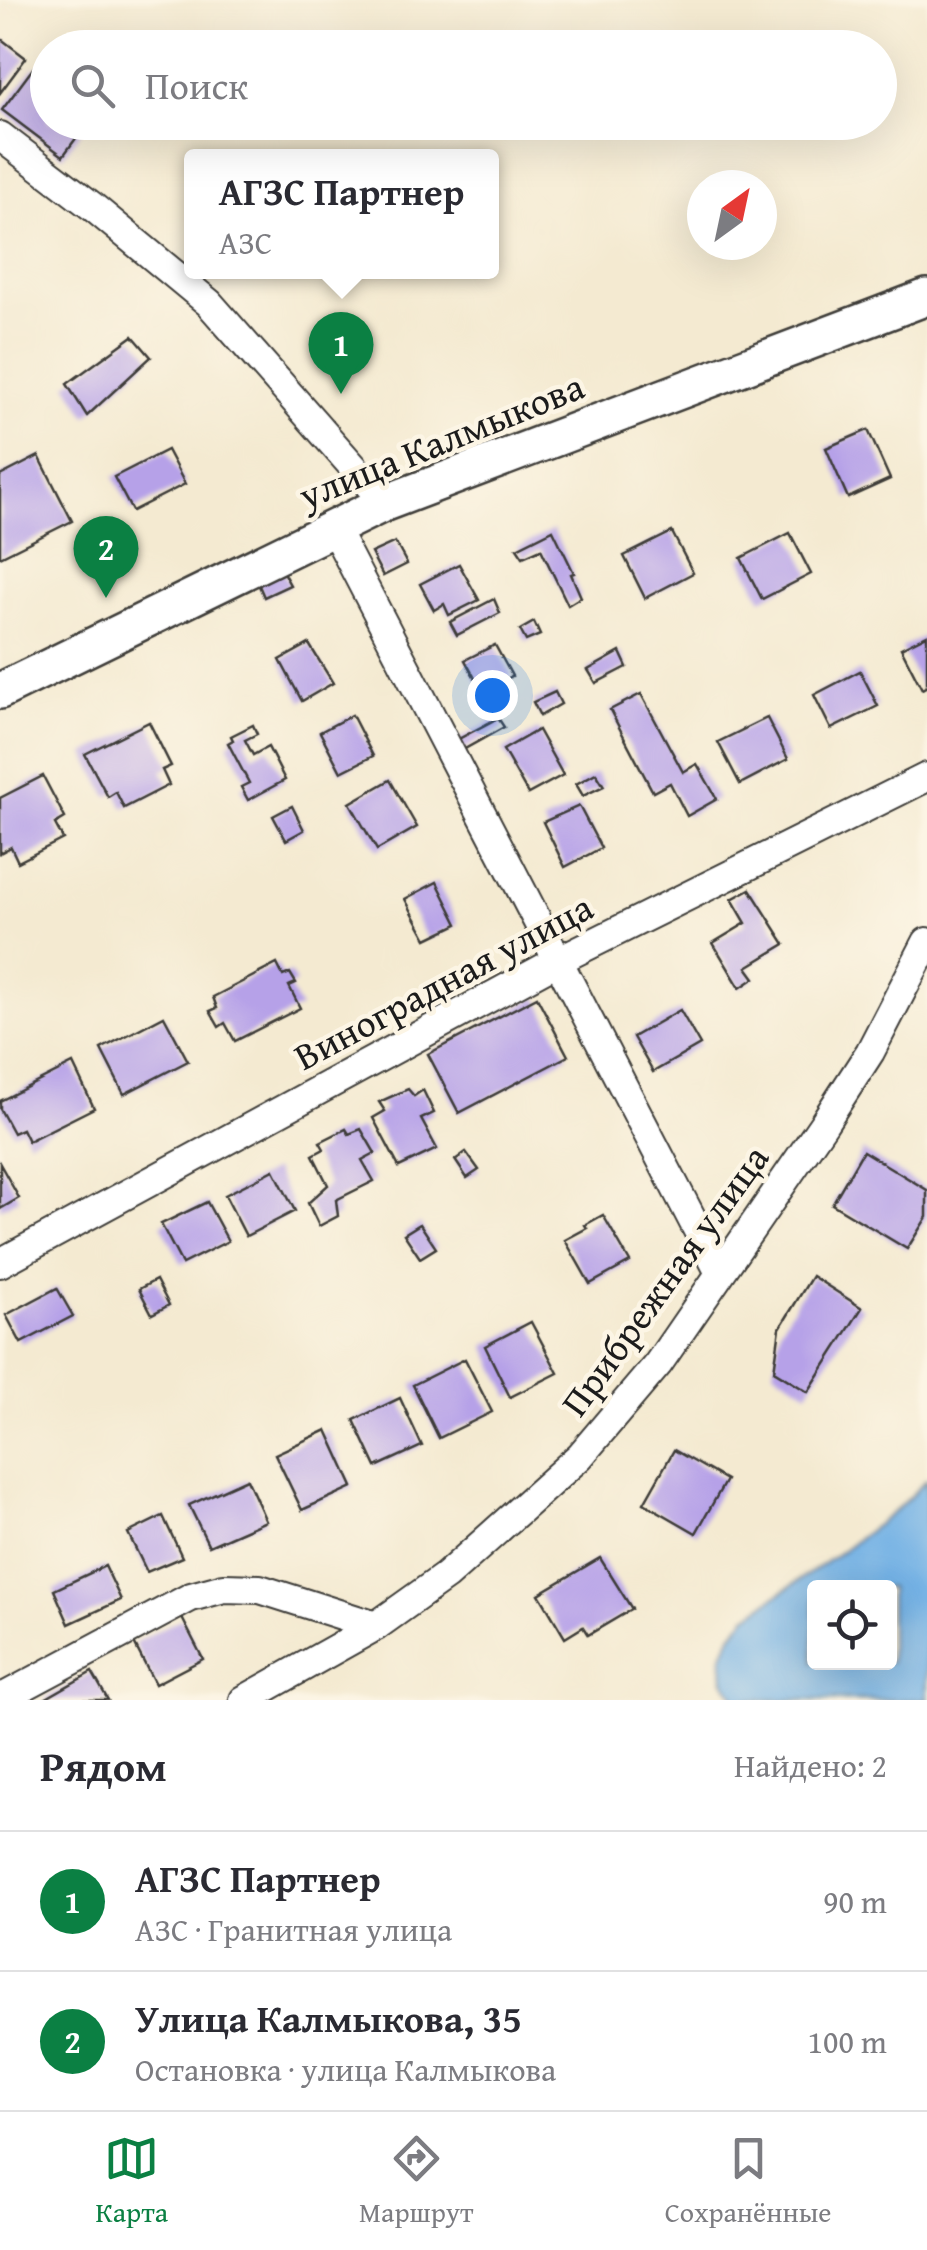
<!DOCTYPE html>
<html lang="ru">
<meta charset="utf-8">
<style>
:root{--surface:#fff;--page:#f7f7f7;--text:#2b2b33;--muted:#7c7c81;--line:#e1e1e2;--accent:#0b8043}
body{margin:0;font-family:"Gentium Book Plus",serif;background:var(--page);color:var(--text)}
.controls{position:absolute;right:30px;bottom:30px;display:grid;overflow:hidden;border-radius:10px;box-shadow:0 10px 40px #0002}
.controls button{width:90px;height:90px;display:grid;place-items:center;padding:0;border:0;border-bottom:2px solid var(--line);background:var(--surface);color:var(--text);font:50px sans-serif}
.compass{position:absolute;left:687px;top:170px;width:90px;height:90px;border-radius:50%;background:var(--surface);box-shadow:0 10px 40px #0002;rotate:33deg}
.you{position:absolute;left:492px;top:695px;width:35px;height:35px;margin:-25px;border:8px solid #fff;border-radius:50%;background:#1a73e8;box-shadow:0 0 0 15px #1a73e833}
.badge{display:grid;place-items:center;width:65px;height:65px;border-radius:50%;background:var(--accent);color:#fff;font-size:32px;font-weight:700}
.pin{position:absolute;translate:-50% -82px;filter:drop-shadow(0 2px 5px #0008)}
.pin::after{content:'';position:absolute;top:52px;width:35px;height:30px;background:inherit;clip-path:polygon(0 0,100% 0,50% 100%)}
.popup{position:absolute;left:184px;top:149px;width:315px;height:130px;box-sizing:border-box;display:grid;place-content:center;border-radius:10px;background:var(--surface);filter:drop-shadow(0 2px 8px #0005);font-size:32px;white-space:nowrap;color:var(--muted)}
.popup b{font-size:38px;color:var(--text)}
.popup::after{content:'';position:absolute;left:50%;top:100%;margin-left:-20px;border:20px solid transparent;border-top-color:var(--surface)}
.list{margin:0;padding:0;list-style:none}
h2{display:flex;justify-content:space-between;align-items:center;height:130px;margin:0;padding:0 40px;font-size:42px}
h2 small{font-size:32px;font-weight:400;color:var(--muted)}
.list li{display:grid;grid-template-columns:65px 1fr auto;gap:30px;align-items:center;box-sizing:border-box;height:140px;padding:0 40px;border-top:2px solid var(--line)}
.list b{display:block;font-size:38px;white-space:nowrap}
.list p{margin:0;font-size:32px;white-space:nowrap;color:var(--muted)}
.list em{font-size:32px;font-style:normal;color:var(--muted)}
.icon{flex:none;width:55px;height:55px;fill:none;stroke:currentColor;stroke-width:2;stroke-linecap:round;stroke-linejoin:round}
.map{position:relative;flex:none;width:927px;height:1700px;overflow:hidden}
.search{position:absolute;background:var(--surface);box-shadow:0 10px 40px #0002;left:30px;right:30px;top:30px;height:110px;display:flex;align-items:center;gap:25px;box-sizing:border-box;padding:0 35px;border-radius:55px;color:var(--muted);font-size:38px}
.sheet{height:410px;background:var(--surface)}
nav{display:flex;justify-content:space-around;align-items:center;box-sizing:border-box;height:140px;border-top:2px solid var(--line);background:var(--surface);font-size:28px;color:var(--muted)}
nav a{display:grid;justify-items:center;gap:5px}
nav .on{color:var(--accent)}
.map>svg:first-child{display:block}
.water{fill:#72b1e5;stroke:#476680;stroke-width:2.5;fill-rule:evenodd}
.building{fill:#b6a1e8}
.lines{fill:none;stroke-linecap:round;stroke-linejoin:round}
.minor-casing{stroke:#3c3b37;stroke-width:32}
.major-casing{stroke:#3c3b37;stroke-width:40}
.minor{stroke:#fff;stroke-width:28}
.major{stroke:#fff;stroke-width:35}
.labels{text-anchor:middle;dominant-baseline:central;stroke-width:9;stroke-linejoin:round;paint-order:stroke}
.street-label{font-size:38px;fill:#1c1c1c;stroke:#fcf5e5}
</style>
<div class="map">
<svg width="927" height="1700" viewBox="0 0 927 1700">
<rect width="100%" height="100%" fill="#fcf5e5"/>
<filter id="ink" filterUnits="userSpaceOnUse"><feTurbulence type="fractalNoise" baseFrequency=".01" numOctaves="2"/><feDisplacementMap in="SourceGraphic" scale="20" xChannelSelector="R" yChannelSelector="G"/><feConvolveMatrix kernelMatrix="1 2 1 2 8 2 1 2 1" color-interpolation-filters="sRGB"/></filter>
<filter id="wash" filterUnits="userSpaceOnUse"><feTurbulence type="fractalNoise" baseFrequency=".0048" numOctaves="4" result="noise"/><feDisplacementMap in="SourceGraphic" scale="40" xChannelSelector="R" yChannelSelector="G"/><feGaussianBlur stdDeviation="2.25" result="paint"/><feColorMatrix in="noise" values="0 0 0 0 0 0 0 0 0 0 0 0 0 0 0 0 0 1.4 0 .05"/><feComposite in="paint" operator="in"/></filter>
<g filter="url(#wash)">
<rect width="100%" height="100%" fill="#f4ead1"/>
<!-- water -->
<path class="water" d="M927 1480V1700H737L724 1680 722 1656 731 1636 747 1616 835 1556 895 1511ZM814 1588H890V1662H814Z"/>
<g id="blocks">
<!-- building -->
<g class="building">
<path d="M0 38 26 58 0 93Z"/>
<path d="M34 67 48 77V122H88L63 156 2 110Z"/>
<path d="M133 336 151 357 87 416 67 384Z"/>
<path d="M868 430 890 479 848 498 826 448Z"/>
<path d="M167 450 185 484 132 511 114 477Z"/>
<path d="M39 456 72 521 0 557V476Z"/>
<path d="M553 530 574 573 571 574 581 597 568 605 541 549 523 557 517 548Z"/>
<path d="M672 532 693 573 645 598 624 556Z"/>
<path d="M790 533 811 574 762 599 741 558Z"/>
<path d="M395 542 407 564 383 576 371 553Z"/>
<path d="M278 563 290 585 264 597 254 574Z"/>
<path d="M459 564 479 600 449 615 444 604 434 610 420 584Z"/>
<path d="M494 599 500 613 457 635 450 622Z"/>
<path d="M534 622 540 635 526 641 520 630Z"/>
<path d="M927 635V686L922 689 901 648Z"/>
<path d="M309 644 333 683 302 701 280 660Z"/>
<path d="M495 645 512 676 492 687 497 697 488 702 465 660Z"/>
<path d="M620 652 627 667 596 683 588 670Z"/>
<path d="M860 671 878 706 831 729 814 695Z"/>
<path d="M555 692 561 704 540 716 533 702Z"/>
<path d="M641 694 683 772 697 764 717 799 687 816 670 783 653 792 610 710Z"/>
<path d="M352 715 373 756 341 772 320 732Z"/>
<path d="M498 718 504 727 461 751 455 741Z"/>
<path d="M767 718 788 759 740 784 718 742Z"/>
<path d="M149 722 171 766 162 770 169 785 124 808 116 792 108 797 85 754Z"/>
<path d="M253 725 257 734 245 740 253 755 268 747 285 780 248 800 241 787 249 783 228 743 233 740 231 736Z"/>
<path d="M538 730 563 775 528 794 503 750Z"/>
<path d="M596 773 604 786 583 796 576 784Z"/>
<path d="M43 776 65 818 55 824 63 839 18 862 11 847 0 853V798Z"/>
<path d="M390 780 417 827 377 850 350 803Z"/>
<path d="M292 806 304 830 286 840 273 816Z"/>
<path d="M579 806 601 848 565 867 543 822Z"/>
<path d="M437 882 458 924 427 939 405 899Z"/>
<path d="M750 889 785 944 747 967 755 978 740 988 713 943 746 923 732 899Z"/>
<path d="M277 964 283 976 290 973 296 983 289 986 300 1008 235 1041 225 1023 219 1027 210 1011 217 1008 213 997Z"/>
<path d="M537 997 568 1056 459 1113 428 1054Z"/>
<path d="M680 1010 700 1045 653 1072 633 1037Z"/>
<path d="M164 1016 188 1061 124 1094 101 1049Z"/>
<path d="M73 1064 94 1108 28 1141 22 1129 13 1133 0 1109V1101Z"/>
<path d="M408 1089 414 1096 423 1090 434 1113 421 1119 437 1149 399 1167 373 1118 385 1111 379 1102Z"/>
<path d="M346 1129 349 1134 361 1129 375 1153 362 1160 374 1181 336 1200 338 1216 319 1226 308 1203 328 1185 313 1155 324 1149 320 1142Z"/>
<path d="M863 1151 927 1190V1217L907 1249 832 1204Z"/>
<path d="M466 1152 479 1170 467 1178 455 1160Z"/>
<path d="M0 1164 19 1198 0 1209Z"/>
<path d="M274 1170 295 1211 246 1236 225 1195Z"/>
<path d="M207 1202 228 1241 182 1264 161 1224Z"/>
<path d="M603 1215 630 1262 590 1284 565 1240 587 1228 585 1225Z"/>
<path d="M420 1224 436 1248 420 1258 404 1234Z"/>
<path d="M812 1276 862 1308 808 1392 774 1371 780 1328Z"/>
<path d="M156 1280 169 1305 152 1314 139 1289Z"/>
<path d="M57 1288 73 1316 21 1343 6 1315Z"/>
<path d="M531 1322 558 1373 510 1397 485 1346Z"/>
<path d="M465 1359 492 1412 439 1438 413 1385Z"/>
<path d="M400 1398 422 1446 376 1467 354 1420Z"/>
<path d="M327 1430 353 1487 302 1510 275 1454Z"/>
<path d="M674 1450 726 1480 696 1533 644 1503Z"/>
<path d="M247 1479 266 1521 209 1546 189 1505Z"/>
<path d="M163 1516 182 1557 147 1572 128 1533Z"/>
<path d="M600 1558 632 1609 588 1635 583 1627 565 1638 539 1594Z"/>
<path d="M105 1566 121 1600 69 1624 54 1590Z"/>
<path d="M182 1618 203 1659 155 1684 134 1643Z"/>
<path d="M92 1672 108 1700H43Z"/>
</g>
</g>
</g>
<g filter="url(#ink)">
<use href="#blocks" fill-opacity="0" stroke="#3c3b37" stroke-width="2.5"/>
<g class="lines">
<!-- minor casing -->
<g class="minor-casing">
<g id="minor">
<path d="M0 136 93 207 209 303 385 503"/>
<path d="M333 527 720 1273"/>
<path d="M0 1263 557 961 927 777"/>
<path d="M0 1699 191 1597 224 1588 260 1589 376 1626"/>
<path d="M244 1700 376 1626 446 1576 580 1456 658 1364 824 1123 870 1052 927 942"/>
</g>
</g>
<!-- major casing -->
<g class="major-casing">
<path id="major" d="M0 691 385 503 927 297"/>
</g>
<!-- minor -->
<use href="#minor" class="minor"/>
<!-- major -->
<use href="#major" class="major"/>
</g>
</g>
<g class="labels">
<!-- street labels -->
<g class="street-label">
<text transform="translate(441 440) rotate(-22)">улица Калмыкова</text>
<text transform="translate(443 981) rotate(-28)">Виноградная улица</text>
<text transform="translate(664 1280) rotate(-54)">Прибрежная улица</text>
</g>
</g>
</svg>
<div class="controls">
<button><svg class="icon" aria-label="locate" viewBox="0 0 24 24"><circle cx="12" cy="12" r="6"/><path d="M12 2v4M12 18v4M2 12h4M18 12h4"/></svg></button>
</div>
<svg class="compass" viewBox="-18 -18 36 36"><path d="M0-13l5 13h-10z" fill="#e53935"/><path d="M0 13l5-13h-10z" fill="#7c7c81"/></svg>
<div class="you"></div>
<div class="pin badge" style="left:341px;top:394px">1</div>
<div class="popup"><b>АГЗС Партнер</b>АЗС</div>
<div class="pin badge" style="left:106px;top:598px">2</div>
<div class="search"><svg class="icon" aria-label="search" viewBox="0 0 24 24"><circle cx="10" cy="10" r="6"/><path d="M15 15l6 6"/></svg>Поиск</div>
</div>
<section class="sheet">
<h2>Рядом<small>Найдено: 2</small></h2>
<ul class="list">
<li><span class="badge">1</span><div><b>АГЗС Партнер</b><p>АЗС · Гранитная улица</p></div><em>90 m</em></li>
<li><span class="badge">2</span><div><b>Улица Калмыкова, 35</b><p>Остановка · улица Калмыкова</p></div><em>100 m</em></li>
</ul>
</section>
<nav>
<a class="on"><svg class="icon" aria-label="map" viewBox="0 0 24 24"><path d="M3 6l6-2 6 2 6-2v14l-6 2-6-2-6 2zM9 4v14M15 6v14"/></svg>Карта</a>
<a><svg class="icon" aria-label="directions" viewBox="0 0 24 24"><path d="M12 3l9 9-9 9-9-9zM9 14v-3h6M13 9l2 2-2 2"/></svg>Маршрут</a>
<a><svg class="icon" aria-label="saved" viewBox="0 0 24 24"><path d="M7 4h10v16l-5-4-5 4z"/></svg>Сохранённые</a>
</nav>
